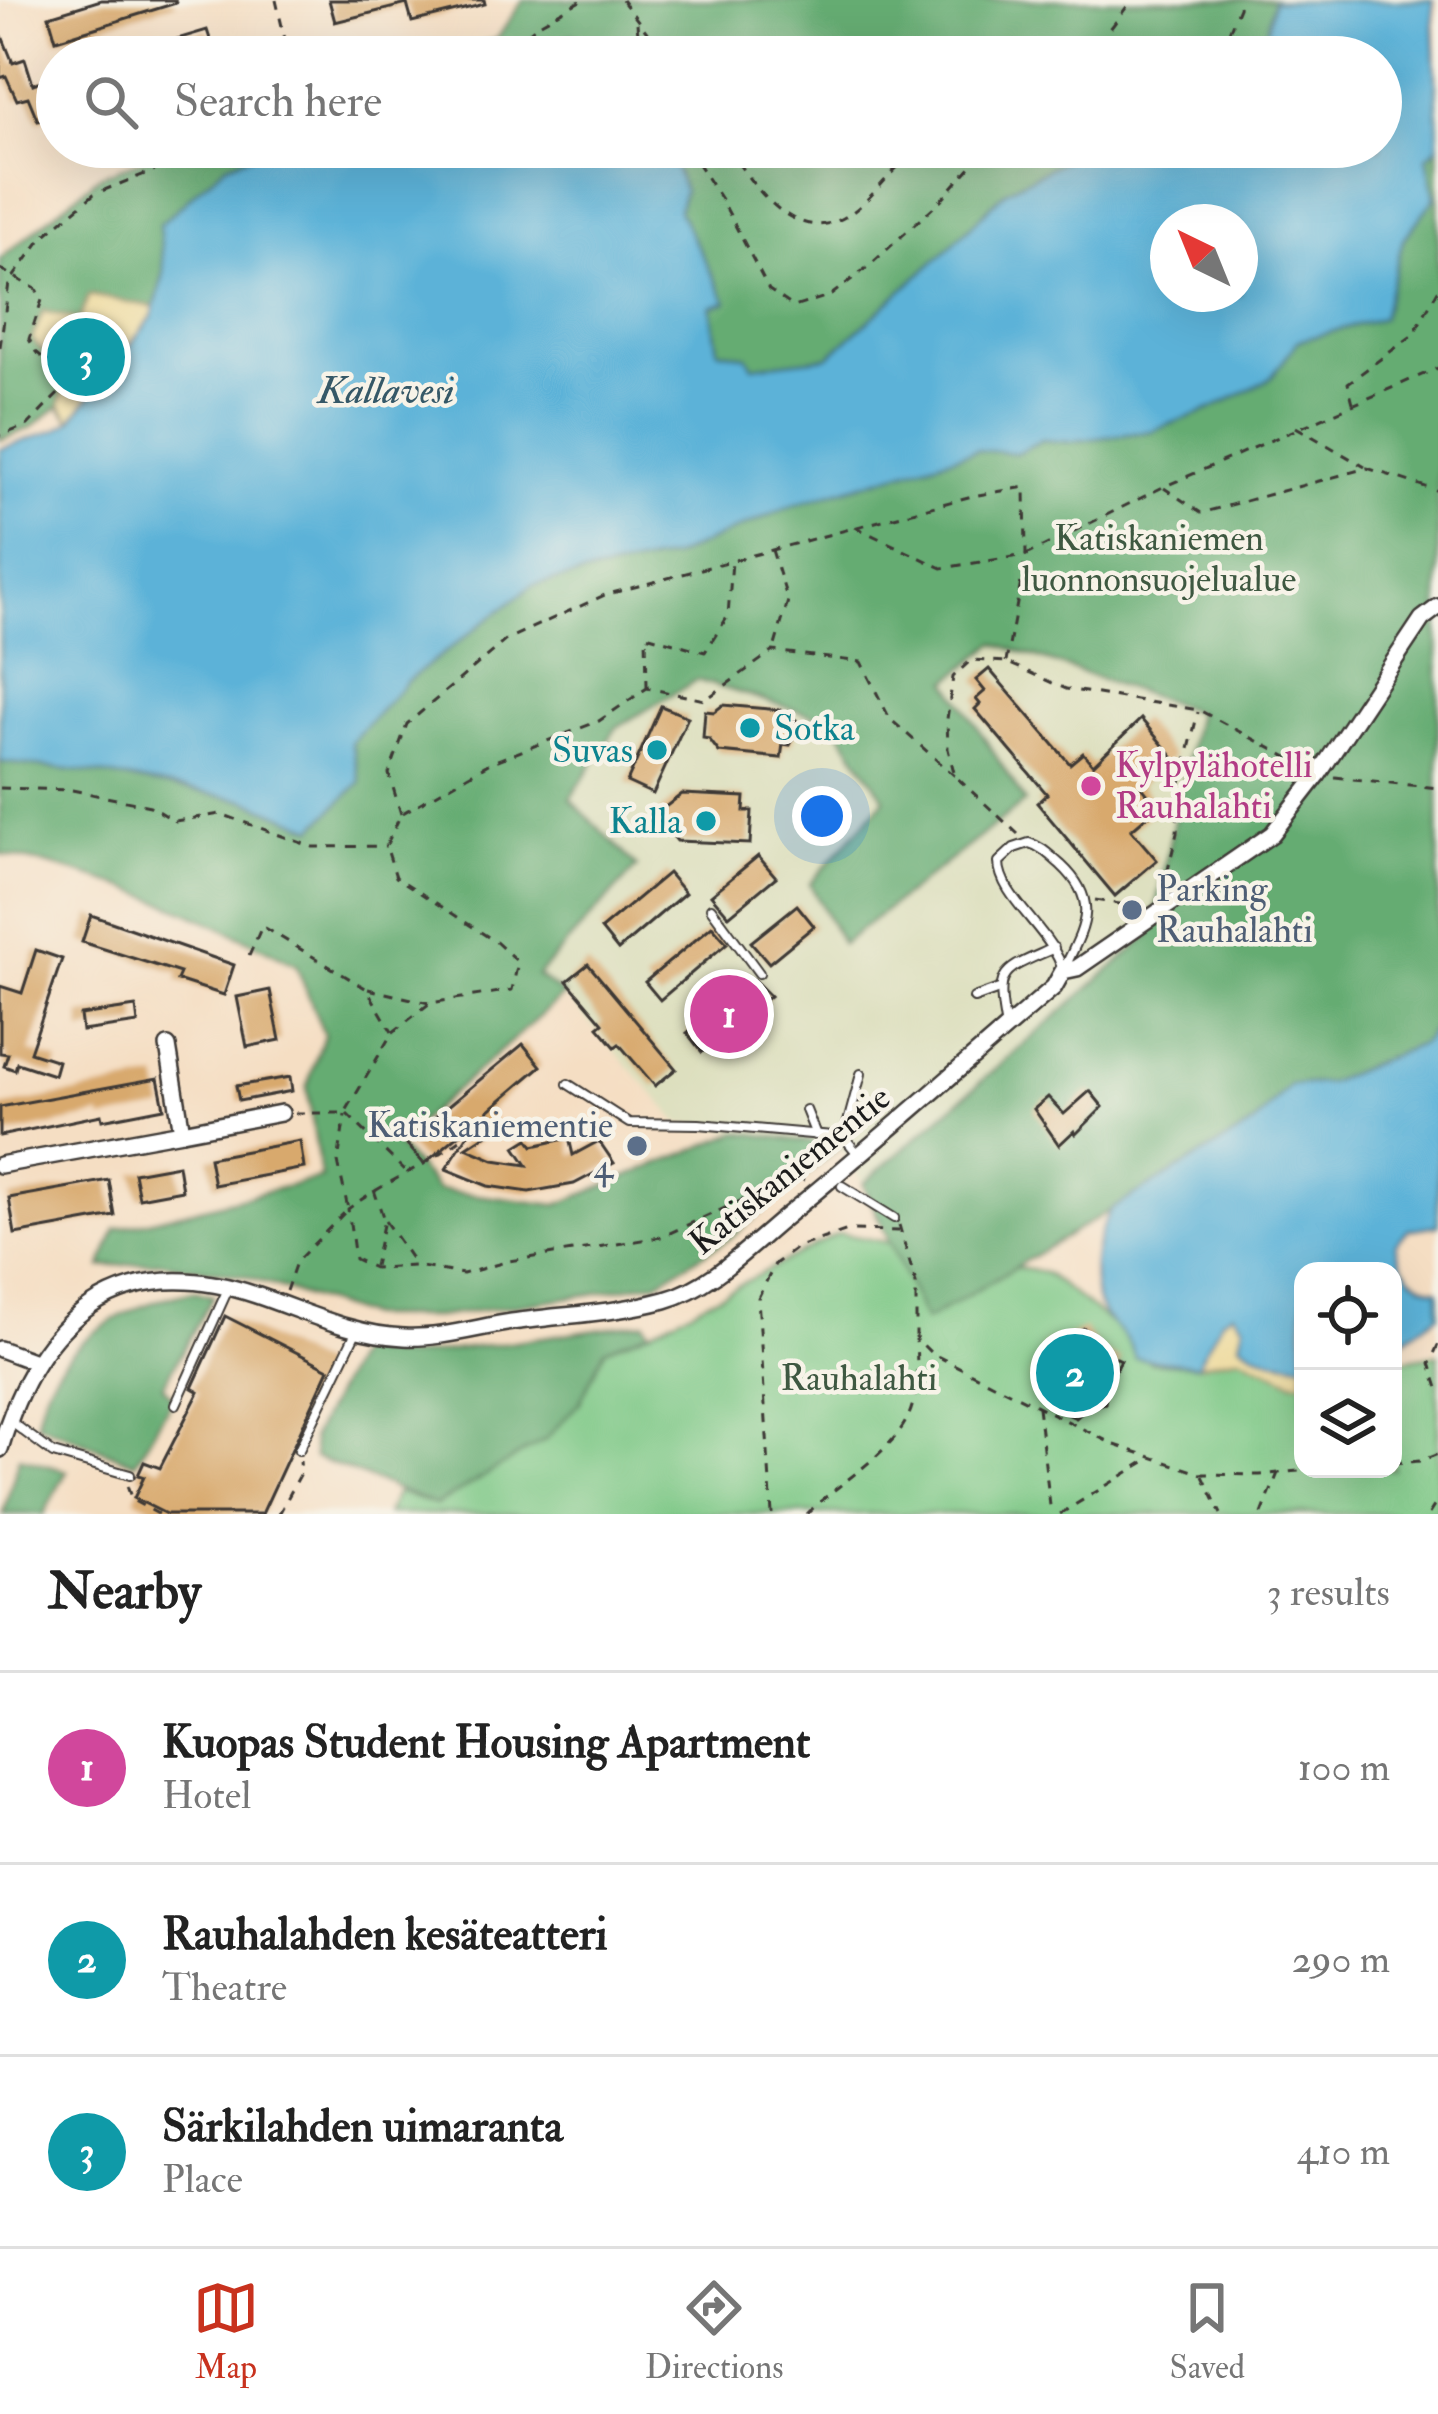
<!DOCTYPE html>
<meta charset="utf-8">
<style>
:root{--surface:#fff;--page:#f2f2f2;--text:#222;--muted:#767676;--line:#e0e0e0;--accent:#c8321e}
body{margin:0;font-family:"IM FELL Double Pica",serif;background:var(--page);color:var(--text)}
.controls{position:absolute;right:36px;bottom:36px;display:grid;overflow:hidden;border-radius:24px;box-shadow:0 12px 48px #0002}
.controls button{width:108px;height:108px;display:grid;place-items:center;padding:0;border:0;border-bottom:3px solid var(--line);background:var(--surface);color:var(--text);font:60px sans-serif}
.compass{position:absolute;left:1150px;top:204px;width:108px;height:108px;border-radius:50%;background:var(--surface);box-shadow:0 12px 48px #0002;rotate:317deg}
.you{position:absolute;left:822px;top:816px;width:42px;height:42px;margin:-30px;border:9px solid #fff;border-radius:50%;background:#1a73e8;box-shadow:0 0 0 18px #1a73e833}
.badge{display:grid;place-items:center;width:78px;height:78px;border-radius:50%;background:var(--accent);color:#fff;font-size:39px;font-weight:700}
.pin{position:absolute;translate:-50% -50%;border:6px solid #fff;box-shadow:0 3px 12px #0006}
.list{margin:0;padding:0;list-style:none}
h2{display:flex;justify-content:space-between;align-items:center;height:156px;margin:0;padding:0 48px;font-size:51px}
h2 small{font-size:39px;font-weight:400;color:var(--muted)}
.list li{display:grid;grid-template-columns:78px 1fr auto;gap:36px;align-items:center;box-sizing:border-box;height:192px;padding:0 48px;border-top:3px solid var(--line)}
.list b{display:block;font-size:45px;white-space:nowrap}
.list p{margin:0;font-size:39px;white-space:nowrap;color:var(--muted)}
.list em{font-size:39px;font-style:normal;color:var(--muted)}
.icon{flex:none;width:66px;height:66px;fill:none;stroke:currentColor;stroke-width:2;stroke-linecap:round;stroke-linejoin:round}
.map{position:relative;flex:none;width:1438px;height:1514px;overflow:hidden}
.search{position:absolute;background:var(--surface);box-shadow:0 12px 48px #0002;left:36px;right:36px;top:36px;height:132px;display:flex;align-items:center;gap:30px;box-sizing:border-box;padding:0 42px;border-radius:66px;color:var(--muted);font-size:45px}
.sheet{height:732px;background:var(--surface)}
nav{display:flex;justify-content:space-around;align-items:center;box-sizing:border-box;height:168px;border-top:3px solid var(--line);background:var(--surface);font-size:33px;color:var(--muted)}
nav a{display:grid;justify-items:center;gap:6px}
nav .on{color:var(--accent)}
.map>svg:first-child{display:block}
.built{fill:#dbdebc}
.green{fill:#7cc785;stroke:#4c7250;stroke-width:3}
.forest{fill:#65ac72;stroke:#406447;stroke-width:3}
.sand{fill:#eeda9e;stroke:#857b5d;stroke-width:3}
.water{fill:#5bb2d8;stroke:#3c677a;stroke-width:3;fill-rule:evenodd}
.building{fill:#d8a96d}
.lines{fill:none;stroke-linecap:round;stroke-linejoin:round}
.service-casing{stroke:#3d3935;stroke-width:12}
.minor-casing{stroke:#3d3935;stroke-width:20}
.path{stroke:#3d3935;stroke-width:3;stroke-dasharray:9 9;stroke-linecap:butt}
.service{stroke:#fff;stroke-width:8}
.minor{stroke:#fff;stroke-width:15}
.culture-dot{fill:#0f9aa8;stroke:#f7f3e8;stroke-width:4.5}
.hotel-dot{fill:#d1479c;stroke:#f7f3e8;stroke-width:4.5}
.service-dot{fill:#5c6f8a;stroke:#f7f3e8;stroke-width:4.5}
.labels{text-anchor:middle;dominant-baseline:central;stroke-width:9;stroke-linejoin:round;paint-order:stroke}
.park-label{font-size:36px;fill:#3e5841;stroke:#f7f3e8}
.culture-label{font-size:36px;fill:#0d838f;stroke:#f7f3e8;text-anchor:end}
.hotel-label{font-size:36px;fill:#b23c85;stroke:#f7f3e8;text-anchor:start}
.service-label{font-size:36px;fill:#4e5e75;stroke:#f7f3e8;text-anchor:start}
.street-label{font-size:36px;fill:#1c1c1c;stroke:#f7f3e8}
.water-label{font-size:39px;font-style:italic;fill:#355867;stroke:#f7f3e8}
</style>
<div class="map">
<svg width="1438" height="1514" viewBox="0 0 1438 1514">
<rect width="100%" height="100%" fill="#f7f3e8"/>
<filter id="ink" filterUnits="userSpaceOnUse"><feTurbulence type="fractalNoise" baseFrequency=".00833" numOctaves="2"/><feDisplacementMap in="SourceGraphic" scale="24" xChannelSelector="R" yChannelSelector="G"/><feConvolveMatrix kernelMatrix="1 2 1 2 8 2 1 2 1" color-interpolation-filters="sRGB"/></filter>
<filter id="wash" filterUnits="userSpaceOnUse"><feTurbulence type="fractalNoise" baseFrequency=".004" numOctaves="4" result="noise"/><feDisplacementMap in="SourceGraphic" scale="48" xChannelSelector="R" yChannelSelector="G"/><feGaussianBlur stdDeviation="2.7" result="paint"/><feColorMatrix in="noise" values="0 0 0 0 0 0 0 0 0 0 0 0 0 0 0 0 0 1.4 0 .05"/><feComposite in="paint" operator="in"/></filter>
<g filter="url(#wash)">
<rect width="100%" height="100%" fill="#f5dec3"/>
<!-- built -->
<path class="built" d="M995 643 1197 711 1150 935 863 1184 840 1146 680 1123 564 995 537 976 637 867 570 799 617 727 697 680 833 721 885 800 811 884 842 943 948 681Z"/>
<!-- green -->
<path class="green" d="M839 1233 1045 1273 1128 1336 1150 1362 1197 1365 1240 1355 1292 1381 1303 1382V1469H1393V1362L1438 1354V1514H386L397 1492 436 1505 580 1402 605 1349 650 1331Z"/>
<!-- forest -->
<g class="forest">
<path d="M523 0H1274L1262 57H603L573 34 530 57H440L497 39Z"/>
<path d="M1438 146V1024L1423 1043 1328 1083 1290 1085 1253 1125 925 1321 863 1184 1150 935 1197 712 995 643 948 681 1025 802 842 944 810 884 885 799 833 721 697 680 617 727 570 799 637 867 537 976 564 995 395 1143 438 1190 557 1205 738 1132 840 1146 733 1236 657 1282 592 1294 437 1317H368L247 1277 159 1262 101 1267 116 1229 321 1178 307 1087 324 1035 296 965C195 912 112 876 0 854V762L95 773 245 800 314 828 360 782 351 742 407 681 533 585 673 557 793 505 976 450 1016 453 1042 440 1068 442 1151 431 1211 409 1271 378 1297 341 1382 318 1403 240 1434 198 1427 156Z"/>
<path d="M176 147H274L227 164 160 224 164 273 152 317 71 421 59 406 31 428 0 440V259L101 175Z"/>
<path d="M667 147H1103L1077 154 1007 190 946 251 828 357 752 367 747 356 718 350 711 306 726 301 678 210 684 191Z"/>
<path d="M194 1291 213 1296 163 1386 173 1398 135 1463 37 1423C47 1345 125 1305 194 1291Z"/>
<path d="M645 1322 650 1331 605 1349 580 1402 545 1440 436 1505 314 1457 312 1437 357 1351 407 1357Z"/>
<path d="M19 1457 67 1471 44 1514H3Z"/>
</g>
<!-- sand -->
<g class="sand">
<path d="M89 295 155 307 152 317 71 421 60 405C68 362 56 369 32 339L43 311 79 320Z"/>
<path d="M1233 1312 1272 1359 1303 1364V1382L1292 1381 1240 1356 1197 1365 1222 1319Z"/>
</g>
<!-- water -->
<g class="water">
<path d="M1433 0 1438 146 1427 157 1435 198 1403 240 1382 318 1298 341 1271 378 1211 409 1152 431 1068 442 1042 440 1016 453 976 450 793 505 673 557 533 585 407 681 351 742 360 782 314 828 245 800 95 773 0 762V449L56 430 71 421 152 317 164 273 159 225 227 164 274 147H667L684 191 678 210 727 302 711 307 718 350 747 356 753 366 828 357 946 251 1007 190 1077 154 1103 147H1381V57H1262L1273 1ZM1240 222V294H1168V222Z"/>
<path d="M1438 1024V1225L1408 1230 1396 1244C1401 1270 1412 1283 1438 1290V1315L1393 1347V1271H1303V1364C1281 1361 1258 1358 1240 1343L1244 1325 1233 1312 1222 1319 1197 1365 1135 1358C1129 1338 1121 1334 1108 1320 1084 1292 1093 1236 1112 1209L1253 1125 1290 1085 1328 1083 1423 1043Z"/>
</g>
<g id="blocks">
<!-- building -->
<g class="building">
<path d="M101 0H175L176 3 56 40 49 16Z"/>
<path d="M329 0H484L485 4 412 22 407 4 335 22Z"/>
<path d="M207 30 215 54 127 57V54Z"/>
<path d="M0 31 13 63 25 59 33 84 47 79 57 103V138L48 118 38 121 28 97 17 100 6 76 0 78Z"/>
<path d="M989 669 1070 764 1083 753 1093 765 1141 719 1173 757 1140 785 1158 807 1131 830 1157 860 1115 896 1037 803 1047 794 975 709 980 704 976 699 985 691 976 680Z"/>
<path d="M723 705 780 710 787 718 796 720 795 736 790 745 783 744 781 758 719 752 709 739 703 738 705 711 714 712Z"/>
<path d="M661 706 688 717 653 794 627 782Z"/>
<path d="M682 794 745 797 744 811H752L750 844 677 841 669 831 659 830 660 811Z"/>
<path d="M758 856 776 877 729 916 711 895Z"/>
<path d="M668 873 685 893 618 950 601 929Z"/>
<path d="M797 905 814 926 769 963 751 942Z"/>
<path d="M91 915 234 965 224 995 177 980 180 973 82 942Z"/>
<path d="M712 926 727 943 660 1000 645 982Z"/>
<path d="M36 950 62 959 30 1052 58 1061 54 1075 17 1063 15 1070 4 1066 8 1054 0 1053V986L22 993Z"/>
<path d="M588 964 676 1069 655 1086 619 1044 615 1047 605 1035 598 1027 603 1023 567 981Z"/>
<path d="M753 979 770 996 702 1052 687 1033Z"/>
<path d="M270 990 280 1040 247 1047 237 997Z"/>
<path d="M136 1007 138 1023 82 1031 80 1015Z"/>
<path d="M523 1044 541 1066 488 1111 498 1127 466 1148 494 1160 527 1165 515 1147 528 1139 533 1146 569 1138 573 1155 599 1141 614 1163 574 1184 529 1192 488 1186 446 1169 478 1119 424 1164 405 1142Z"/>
<path d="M290 1077 292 1091 239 1101 236 1086Z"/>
<path d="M158 1078 164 1108 102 1120 101 1115 0 1136V1107Z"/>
<path d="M1090 1091 1103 1107 1076 1134 1074 1131 1059 1145 1034 1109 1048 1097 1064 1114Z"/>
<path d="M300 1141 304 1168 214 1185 209 1158Z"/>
<path d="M178 1165 182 1190 139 1198 134 1173Z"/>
<path d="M109 1180 115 1216 15 1234 9 1198Z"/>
<path d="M225 1316 329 1369 262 1514H166L134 1498 144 1477 138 1475 144 1462 160 1468 199 1392 192 1388Z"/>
<path d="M1084 1328 1099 1350 1121 1360 1108 1383 1105 1403 1086 1409 1076 1418 1047 1405 1043 1391 1031 1377 1045 1344 1065 1340Z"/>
</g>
</g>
</g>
<g filter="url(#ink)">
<use href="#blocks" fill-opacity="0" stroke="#3d3935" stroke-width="3"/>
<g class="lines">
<!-- service casing -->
<g class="service-casing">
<g id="service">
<path d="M1029 843C1043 847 1050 856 1061 865 1102 903 1083 929 1063 971 1053 932 999 897 999 862L1014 848Z"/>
<path d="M711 908 759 973"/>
<path d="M974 998 999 989"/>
<path d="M1006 1028C995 968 1001 972 1054 948"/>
<path d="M568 1084 629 1123 699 1124 844 1137 859 1155"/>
<path d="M806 1110 816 1135"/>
<path d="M844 1137 861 1074"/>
<path d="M842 1186 894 1218"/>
<path d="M176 1404 228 1289"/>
<path d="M10 1421 53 1453 130 1475"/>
<path d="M299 1450 356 1332"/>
</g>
</g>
<!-- minor casing -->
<g class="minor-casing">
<g id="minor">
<path d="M182 1132 281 1113"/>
<path d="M0 1165 182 1132 168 1046"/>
<path d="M0 1349 35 1362"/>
<path d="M0 1449C38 1319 118 1249 256 1295 304 1311 352 1335 404 1337 439 1339 478 1327 512 1322 562 1315 617 1313 665 1300 710 1288 750 1246 784 1218 876 1143 964 1064 1054 987L1063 971 1077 968 1272 834 1318 775 1422 619 1438 607"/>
</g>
</g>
<!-- path -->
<g class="path">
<path d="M276 0 289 57"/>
<path d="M622 0 666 57"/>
<path d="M637 23 640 57"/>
<path d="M499 57 539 24 582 0"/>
<path d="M1089 57 1132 0"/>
<path d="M1183 57 1228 34 1242 0"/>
<path d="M687 147 724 204 769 290 794 307 831 295 869 266 939 202 988 147"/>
<path d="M728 147C750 183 794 247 845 217 875 199 892 165 922 147"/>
<path d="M0 269 36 289 42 300 29 339 36 352 57 369 59 393 28 425 0 436"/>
<path d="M0 347 9 283 42 238 94 194 214 147"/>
<path d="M1353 403 1348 383 1413 335 1438 290"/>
<path d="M1296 427 1365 467"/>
<path d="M1164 488 1201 513 1367 468 1438 491"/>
<path d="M855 527 942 568 1026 555 1163 487 1438 368"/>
<path d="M772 550 788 601 774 649"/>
<path d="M647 687 646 635 705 652 728 616 732 561"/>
<path d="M1335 777 1438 788"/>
<path d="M0 788 72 790 150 806 175 821 221 814 313 847 386 846"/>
<path d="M401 814 389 774 407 724 507 639 605 595 972 496 1025 487 1026 555 1006 662"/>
<path d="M1018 834 955 776 948 749 947 719 953 677 971 660 1006 662 1066 689 1199 710 1304 766"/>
<path d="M1163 890 1177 833 1180 786 1198 712"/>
<path d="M1095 900 1138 907"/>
<path d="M249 956 262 926 367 989 392 1032"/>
<path d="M368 989 429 1003"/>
<path d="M295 1113H345L392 1033 430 1003 512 990 518 962 496 942 396 877 386 846 401 814 490 763 599 721 647 688 705 700 773 651 861 662 890 719 955 776"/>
<path d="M347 1114 404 1170"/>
<path d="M460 1140C424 1167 384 1182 348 1209L355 1259 374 1268 416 1266 463 1274 509 1261 661 1237 793 1177 804 1180"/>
<path d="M793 1176 809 1147"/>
<path d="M374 1190 384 1220 374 1266"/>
<path d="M385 1221 414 1263"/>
<path d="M899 1225 916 1284V1338L931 1353 1115 1445 1202 1474 1260 1475 1317 1469"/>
<path d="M286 1291 296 1262 348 1209 338 1162 345 1115"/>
<path d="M1438 1345 1430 1363 1438 1388"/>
<path d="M1038 1407 1051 1514"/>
<path d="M1393 1463 1421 1461 1438 1454"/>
<path d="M1203 1476 1221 1514"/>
<path d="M127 1486 132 1500 158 1514"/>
<path d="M279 1514 301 1473 300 1461"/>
<path d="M772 1514 758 1298 775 1264 798 1247 848 1230 901 1231"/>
<path d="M807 1514C837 1483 891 1455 909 1415 919 1391 917 1364 916 1339"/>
<path d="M1060 1514 1151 1458"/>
<path d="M1262 1514 1278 1473"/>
<path d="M1429 1514 1438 1500"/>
</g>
<!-- service -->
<use href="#service" class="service"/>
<!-- minor -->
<use href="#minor" class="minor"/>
</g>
</g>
<!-- markers -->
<g class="culture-dot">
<circle cx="750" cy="728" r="12"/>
<circle cx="657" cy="750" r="12"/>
<circle cx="706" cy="821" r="12"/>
</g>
<circle class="hotel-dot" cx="1091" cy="786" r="12"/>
<g class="service-dot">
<circle cx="1132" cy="910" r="12"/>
<circle cx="637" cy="1146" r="12"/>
</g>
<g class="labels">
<!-- park labels -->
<g class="park-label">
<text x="1159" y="538">Katiskaniemen<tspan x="1159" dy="41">luonnonsuojelualue</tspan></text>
<text x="859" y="1378">Rauhalahti</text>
</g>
<!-- culture labels -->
<g class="culture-label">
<text x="774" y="728" text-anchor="start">Sotka</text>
<text x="633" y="750">Suvas</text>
<text x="682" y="821">Kalla</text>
</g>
<!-- hotel labels -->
<g class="hotel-label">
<text x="1115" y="765">Kylpylähotelli<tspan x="1115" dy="41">Rauhalahti</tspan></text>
</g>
<!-- service labels -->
<g class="service-label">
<text x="1156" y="889">Parking<tspan x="1156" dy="41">Rauhalahti</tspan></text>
<text x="613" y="1125" text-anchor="end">Katiskaniementie<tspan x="613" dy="41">4</tspan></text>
</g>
<!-- street labels -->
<g class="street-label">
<text transform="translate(790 1170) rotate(-39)">Katiskaniementie</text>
</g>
<!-- water labels -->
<g class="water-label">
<text x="386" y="390">Kallavesi</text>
</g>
</g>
</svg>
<div class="controls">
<button><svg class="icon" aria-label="locate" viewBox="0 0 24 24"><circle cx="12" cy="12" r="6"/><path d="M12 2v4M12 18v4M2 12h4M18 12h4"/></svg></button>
<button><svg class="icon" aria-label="layers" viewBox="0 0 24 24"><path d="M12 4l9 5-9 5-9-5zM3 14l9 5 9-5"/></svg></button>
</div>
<svg class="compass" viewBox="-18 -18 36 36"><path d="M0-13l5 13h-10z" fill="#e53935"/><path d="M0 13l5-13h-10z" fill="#767676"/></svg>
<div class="you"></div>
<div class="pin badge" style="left:729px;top:1014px;background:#d1479c">1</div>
<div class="pin badge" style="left:1075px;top:1373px;background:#0f9aa8">2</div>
<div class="pin badge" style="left:86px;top:357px;background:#0f9aa8">3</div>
<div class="search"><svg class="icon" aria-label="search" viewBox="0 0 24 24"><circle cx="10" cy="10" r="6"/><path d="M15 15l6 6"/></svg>Search here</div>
</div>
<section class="sheet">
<h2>Nearby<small>3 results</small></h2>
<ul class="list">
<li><span class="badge" style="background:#d1479c">1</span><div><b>Kuopas Student Housing Apartment</b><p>Hotel</p></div><em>100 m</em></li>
<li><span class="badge" style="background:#0f9aa8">2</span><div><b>Rauhalahden kesäteatteri</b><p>Theatre</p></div><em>290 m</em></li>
<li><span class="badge" style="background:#0f9aa8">3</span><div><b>Särkilahden uimaranta</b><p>Place</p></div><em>410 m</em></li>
</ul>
</section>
<nav>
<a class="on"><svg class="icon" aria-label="map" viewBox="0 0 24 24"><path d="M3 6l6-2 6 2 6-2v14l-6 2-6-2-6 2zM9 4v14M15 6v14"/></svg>Map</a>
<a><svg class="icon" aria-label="directions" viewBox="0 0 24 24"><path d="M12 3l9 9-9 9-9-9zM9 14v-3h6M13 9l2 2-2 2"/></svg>Directions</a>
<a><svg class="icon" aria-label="saved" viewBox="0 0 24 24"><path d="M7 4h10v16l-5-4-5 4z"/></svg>Saved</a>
</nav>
